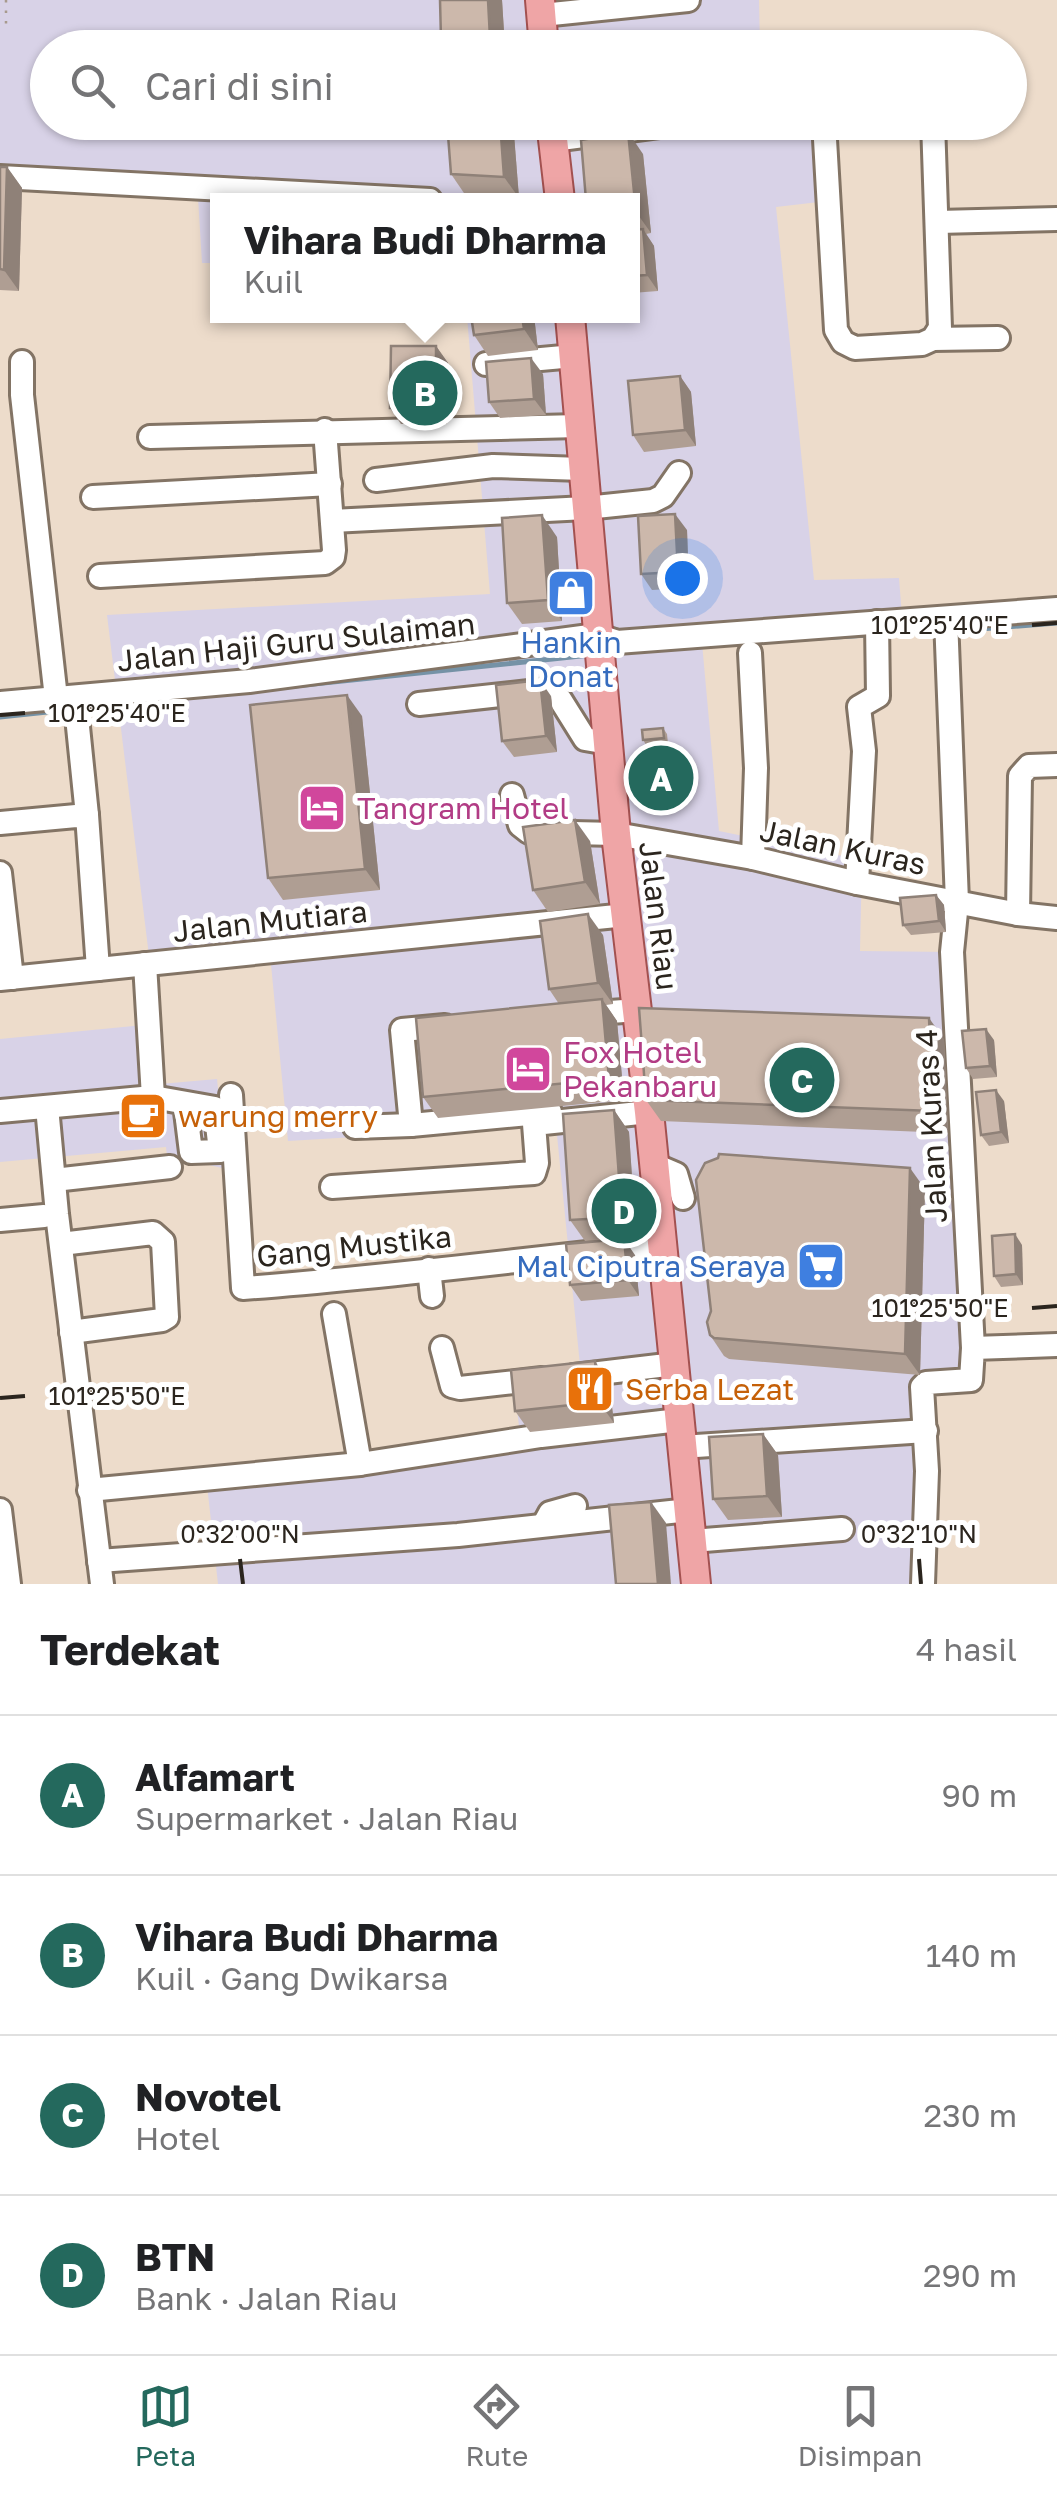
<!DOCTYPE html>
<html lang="id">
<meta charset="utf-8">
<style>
:root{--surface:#fff;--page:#f6f6f6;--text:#202124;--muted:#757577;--line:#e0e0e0;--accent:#24695d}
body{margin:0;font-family:"Golos Text",sans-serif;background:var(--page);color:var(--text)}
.you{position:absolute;left:682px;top:578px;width:35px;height:35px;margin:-25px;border:8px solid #fff;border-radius:50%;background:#1a73e8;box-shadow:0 0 0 15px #1a73e833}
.badge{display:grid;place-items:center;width:65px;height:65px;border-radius:50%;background:var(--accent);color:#fff;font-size:32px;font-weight:700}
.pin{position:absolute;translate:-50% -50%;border:5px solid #fff;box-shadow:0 2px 10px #0006}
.popup{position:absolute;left:210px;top:193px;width:430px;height:130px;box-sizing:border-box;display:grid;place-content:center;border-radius:0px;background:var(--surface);filter:drop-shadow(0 2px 8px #0005);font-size:32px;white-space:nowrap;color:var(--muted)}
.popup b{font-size:38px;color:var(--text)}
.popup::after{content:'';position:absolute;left:50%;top:100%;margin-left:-20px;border:20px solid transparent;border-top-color:var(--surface)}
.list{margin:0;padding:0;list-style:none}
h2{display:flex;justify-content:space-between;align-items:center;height:130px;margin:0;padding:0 40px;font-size:42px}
h2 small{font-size:32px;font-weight:400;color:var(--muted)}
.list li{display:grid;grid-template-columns:65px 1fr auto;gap:30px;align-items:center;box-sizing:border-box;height:160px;padding:0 40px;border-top:2px solid var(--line)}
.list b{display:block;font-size:38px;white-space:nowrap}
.list p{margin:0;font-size:32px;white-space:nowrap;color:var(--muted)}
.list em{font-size:32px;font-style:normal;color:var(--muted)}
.icon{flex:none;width:55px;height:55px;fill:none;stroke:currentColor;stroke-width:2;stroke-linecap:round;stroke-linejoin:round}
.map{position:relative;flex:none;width:1057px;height:1584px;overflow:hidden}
.search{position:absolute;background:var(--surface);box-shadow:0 2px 8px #0004;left:30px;right:30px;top:30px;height:110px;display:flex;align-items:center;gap:25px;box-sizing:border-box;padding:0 35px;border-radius:55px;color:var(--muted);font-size:38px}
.sheet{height:770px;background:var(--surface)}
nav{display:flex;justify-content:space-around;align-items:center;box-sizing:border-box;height:140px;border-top:2px solid var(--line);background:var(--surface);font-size:28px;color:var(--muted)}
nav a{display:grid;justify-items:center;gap:5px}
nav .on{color:var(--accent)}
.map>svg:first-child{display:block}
.commercial{fill:#d8d2e7}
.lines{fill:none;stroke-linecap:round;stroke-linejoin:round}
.stream{stroke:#7592a6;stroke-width:5}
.minor-casing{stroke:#837465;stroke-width:28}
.major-casing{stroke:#a35150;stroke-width:32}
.path{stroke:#a79a8d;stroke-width:2.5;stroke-dasharray:2.5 8;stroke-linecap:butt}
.minor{stroke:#fff;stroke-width:22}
.major{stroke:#efa5a6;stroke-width:28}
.wall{fill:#af9e93}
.shaded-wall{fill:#8f8178}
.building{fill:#ccb8ab;stroke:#8f8178;stroke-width:2.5}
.ticks{fill:none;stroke:#2b251e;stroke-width:4}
.labels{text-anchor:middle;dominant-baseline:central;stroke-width:10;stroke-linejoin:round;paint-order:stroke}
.street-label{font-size:30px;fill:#2b251e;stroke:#fff}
.shop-label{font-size:30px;fill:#366cbe;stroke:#fff}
.hotel-label{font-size:30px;fill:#b23c85;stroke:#fff;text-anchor:start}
.food-label{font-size:30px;fill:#c56008;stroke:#fff;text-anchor:start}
.ticks-label{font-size:25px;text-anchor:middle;fill:#2b251e;stroke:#fff;stroke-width:10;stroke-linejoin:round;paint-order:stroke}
</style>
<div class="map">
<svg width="1057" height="1584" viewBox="0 0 1057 1584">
<rect width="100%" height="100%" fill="#eddccb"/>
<!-- commercial -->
<g class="commercial">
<path d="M0 0H759L760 47 48 48V122L815 123 819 202 776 207 814 580 899 578 903 629 702 643 719 831 862 860 860 951 952 952 968 1385H923L921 1584H218L206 1476 520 1435 513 1373 580 1365 556 1125 288 1141 270 954 150 964 107 615 490 594 467 316H632V200H218L217 263H202L198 197 0 185Z"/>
<path d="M154 1024 160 1084 217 1079 226 1169 184 1159 169 1174 166 1147 0 1162V1039Z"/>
</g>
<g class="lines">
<!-- stream -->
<g class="stream">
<path d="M955 631 1057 623"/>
<path d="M885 635 939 631"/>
<path d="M801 639 869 635"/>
<path d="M0 717 590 655"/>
</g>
<!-- minor casing -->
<g class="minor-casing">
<g id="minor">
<path d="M542 15 688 0"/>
<path d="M824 122 836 330 843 342 855 348 922 344 933 339 940 328 933 122"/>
<path d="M553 140 689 122"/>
<path d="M0 177 430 200"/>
<path d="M938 222 1057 219"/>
<path d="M933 339 998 338"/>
<path d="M22 362V395L56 698"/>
<path d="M486 364 574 356"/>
<path d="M150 437 579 426"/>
<path d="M376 480 493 466 582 469"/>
<path d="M93 497 330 484"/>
<path d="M332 521 586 508 653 501 663 496 679 473"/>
<path d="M100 576 325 563 333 557 334 550 325 430"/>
<path d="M946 618 957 902 952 952 973 1348"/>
<path d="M750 653 756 768 753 858"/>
<path d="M0 703 249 681 597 635 617 642 1057 609"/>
<path d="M419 704 547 690 560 699 585 739 608 743"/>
<path d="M77 717 87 815"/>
<path d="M512 795 520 825 529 832 616 834 753 858 857 883 1018 914 1057 918"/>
<path d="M0 823 87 815 98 969"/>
<path d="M0 873 12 978"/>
<path d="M857 883 864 751 859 707 878 696 877 622"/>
<path d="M1018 914 1020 776 1029 766 1057 765"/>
<path d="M145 964 153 1097"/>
<path d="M0 979 626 915"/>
<path d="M582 1014 638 1010"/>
<path d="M231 1095 243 1288C383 1278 523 1259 663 1245"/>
<path d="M47 1107 57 1214 102 1584"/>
<path d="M0 1111 153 1097 215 1108 220 1151 191 1152 185 1104"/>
<path d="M411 1125 402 1030 445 1026"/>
<path d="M355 1127 411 1125 550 1112"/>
<path d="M655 1165 676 1174 683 1198"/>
<path d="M54 1180 170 1167"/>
<path d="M332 1187 534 1173 537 1163 534 1124 649 1112"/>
<path d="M0 1220 44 1216"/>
<path d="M61 1244 153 1233 163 1242 167 1317 162 1320 71 1332"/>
<path d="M429 1269 432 1296"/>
<path d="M334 1314 360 1464"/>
<path d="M442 1348 452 1386 460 1388 542 1379"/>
<path d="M574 1376 675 1364"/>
<path d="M681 1447 926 1431"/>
<path d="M89 1490 360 1464 541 1436 679 1420"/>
<path d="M0 1510 9 1584"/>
<path d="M544 1524 550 1513 575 1506"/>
<path d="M692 1541 842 1529"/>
<path d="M99 1561 458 1535 689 1510"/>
<path d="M923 1584 927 1471 922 1387 926 1383 971 1380 973 1348 1057 1345"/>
</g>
</g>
<!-- major casing -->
<g class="major-casing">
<g id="major">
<path d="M540 0 544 48"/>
<path d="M551 122 560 200"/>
<path d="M570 316 616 834 649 1112 696 1584"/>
</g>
</g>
<!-- path -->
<path class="path" d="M6 0V29"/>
<!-- minor -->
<use href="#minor" class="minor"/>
<!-- major -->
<use href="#major" class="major"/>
</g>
<!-- wall -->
<g class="wall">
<path d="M440 0H502L505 48H447L441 39Z"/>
<path d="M447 122H513L519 198 466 196 451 174Z"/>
<path d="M643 154 651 233 646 234 654 246 658 291 632 293V200Z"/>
<path d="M0 167H7L22 188 19 291 0 290Z"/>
<path d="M534 316 538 350 488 356 474 335Z"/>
<path d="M436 346 448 363 447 424H401L390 408Z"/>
<path d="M543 374 546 415 500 418 489 402Z"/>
<path d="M680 376 691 392 696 446 644 452 633 435Z"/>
<path d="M687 530 689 588 652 590 641 574Z"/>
<path d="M557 537 562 621 522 624 507 603Z"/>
<path d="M551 696 557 752 514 757 502 741Z"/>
<path d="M362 716 380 890 283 900 268 878Z"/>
<path d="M663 728 667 734 668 744 647 746 643 740Z"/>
<path d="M664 756 671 767 674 787 650 790 642 779Z"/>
<path d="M590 841 600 904 548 912 533 890Z"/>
<path d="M936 895 944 905 946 932 911 935 903 925Z"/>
<path d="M603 935 613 1004 606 1005 617 1021 624 1100 438 1118 423 1097 559 1004 549 989Z"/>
<path d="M944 1039 948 1133 661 1121 646 1100Z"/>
<path d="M994 1040 997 1077 973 1079 966 1068Z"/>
<path d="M1004 1101 1009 1143 989 1146 981 1135Z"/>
<path d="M614 1110 629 1132 636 1238 585 1241 570 1220Z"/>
<path d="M925 1189 920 1375 729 1359 724 1356 710 1335Z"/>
<path d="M1022 1245 1023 1285 1001 1287 994 1276Z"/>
<path d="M635 1255 639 1296 581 1301 570 1285Z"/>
<path d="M609 1383 614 1423 530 1432 515 1411Z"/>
<path d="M763 1434 778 1455 782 1517 728 1520 713 1499Z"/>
</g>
<!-- shaded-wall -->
<g class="shaded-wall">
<path d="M488 0H502L505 48H497L490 38Z"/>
<path d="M500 122H513L519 198 504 177Z"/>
<path d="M628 132 643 154 651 233 636 212Z"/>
<path d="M7 167 22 188 19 291 4 270Z"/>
<path d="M643 229 654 246 658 291 647 275Z"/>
<path d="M522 316H534L538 350 524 329Z"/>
<path d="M436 346 448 363 447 424 436 408Z"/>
<path d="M531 358 543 374 546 415 534 399Z"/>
<path d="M680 376 691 392 696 446 685 430Z"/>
<path d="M675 514 687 530 689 588 678 572Z"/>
<path d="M542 515 557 537 562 621 548 600Z"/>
<path d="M540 680 551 696 557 752 546 736Z"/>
<path d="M347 695 362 716 380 890 365 869Z"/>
<path d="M664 756 671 767 674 787 666 776Z"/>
<path d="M575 820 590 841 600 904 585 882Z"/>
<path d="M936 895 944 905 946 932 939 921Z"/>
<path d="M588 914 603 935 613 1004 598 983Z"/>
<path d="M602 999 617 1021 624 1100 609 1079Z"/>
<path d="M929 1018 944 1039 948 1133 933 1111Z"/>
<path d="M986 1029 994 1040 997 1077 990 1066Z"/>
<path d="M996 1090 1004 1101 1009 1143 1001 1132Z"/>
<path d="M614 1110 629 1132 636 1238 622 1217Z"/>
<path d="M910 1168 925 1189 920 1375 905 1354Z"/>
<path d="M1015 1234 1022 1245 1023 1285 1016 1274Z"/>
<path d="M624 1239 635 1255 639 1296 628 1280Z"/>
<path d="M595 1361 609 1383 614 1423 599 1402Z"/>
<path d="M763 1434 778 1455 782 1517 767 1496Z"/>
<path d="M651 1502 666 1523 671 1584H658Z"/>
</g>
<!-- building -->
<g class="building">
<path d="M440 0H488L490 38 441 39Z"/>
<path d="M447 122H500L504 177 451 174Z"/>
<path d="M628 132 636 212H632V200H586L581 140Z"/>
<path d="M0 167H7L4 270 0 269Z"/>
<path d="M643 229 647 275 632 276V230Z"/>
<path d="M471 316H522L524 329 474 335Z"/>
<path d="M391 346H436V408H390Z"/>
<path d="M531 358 534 399 489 402 486 362Z"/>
<path d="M680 376 685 430 633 435 628 381Z"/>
<path d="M675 514 678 572 641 574 638 516Z"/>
<path d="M542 515 548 600 507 603 502 518Z"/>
<path d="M540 680 546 736 502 741 496 685Z"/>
<path d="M347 695 365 869 268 878 250 705Z"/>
<path d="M663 728 664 738 643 740 642 730Z"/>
<path d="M664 756 666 776 642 779 640 759Z"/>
<path d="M575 820 585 882 533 890 523 827Z"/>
<path d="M936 895 939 921 903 925 900 898Z"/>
<path d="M588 914 598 983 549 989 540 921Z"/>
<path d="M602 999 609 1079 423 1097 416 1018Z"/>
<path d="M639 1008 929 1018 933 1111 646 1100Z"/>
<path d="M986 1029 990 1066 966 1068 962 1031Z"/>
<path d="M996 1090 1001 1132 981 1135 976 1092Z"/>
<path d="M614 1110 622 1217 570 1220 563 1114Z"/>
<path d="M719 1154 910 1168 905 1354 714 1338 710 1335 707 1322 711 1311 696 1180 705 1163 718 1158Z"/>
<path d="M1015 1234 1016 1274 994 1276 992 1236Z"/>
<path d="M624 1239 628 1280 570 1285 566 1244Z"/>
<path d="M595 1361 599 1402 515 1411 511 1370Z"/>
<path d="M763 1434 767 1496 713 1499 709 1437Z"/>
<path d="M651 1502 658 1584H616L609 1505Z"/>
</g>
<!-- ticks -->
<path class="ticks" d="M1032 625 1057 623M0 715 25 713M1032 1308 1057 1306M0 1398 25 1396M240 1559 243 1584M919 1559 921 1584"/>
<!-- icons -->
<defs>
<g id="shop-square" transform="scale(2.5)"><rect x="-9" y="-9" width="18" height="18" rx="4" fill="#3f7fe0" stroke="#fff"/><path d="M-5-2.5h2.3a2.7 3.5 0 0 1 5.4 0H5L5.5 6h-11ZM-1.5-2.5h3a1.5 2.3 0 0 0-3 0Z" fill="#fff"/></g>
<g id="hotel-square" transform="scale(2.5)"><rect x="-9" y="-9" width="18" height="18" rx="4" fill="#d1479c" stroke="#fff"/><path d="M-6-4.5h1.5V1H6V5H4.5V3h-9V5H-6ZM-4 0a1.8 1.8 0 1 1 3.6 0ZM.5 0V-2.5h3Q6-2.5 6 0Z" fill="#fff"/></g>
<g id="cafe-square" transform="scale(2.5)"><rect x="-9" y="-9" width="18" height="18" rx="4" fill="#e8710a" stroke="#fff"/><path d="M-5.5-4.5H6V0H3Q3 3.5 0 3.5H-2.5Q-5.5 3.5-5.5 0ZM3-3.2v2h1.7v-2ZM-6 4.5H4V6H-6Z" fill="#fff"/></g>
<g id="supermarket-square" transform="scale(2.5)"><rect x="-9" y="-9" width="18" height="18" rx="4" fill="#3f7fe0" stroke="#fff"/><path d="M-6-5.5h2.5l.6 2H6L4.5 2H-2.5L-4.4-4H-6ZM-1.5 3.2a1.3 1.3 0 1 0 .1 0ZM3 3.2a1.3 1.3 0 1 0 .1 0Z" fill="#fff"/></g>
<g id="restaurant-square" transform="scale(2.5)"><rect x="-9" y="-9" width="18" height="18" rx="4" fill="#e8710a" stroke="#fff"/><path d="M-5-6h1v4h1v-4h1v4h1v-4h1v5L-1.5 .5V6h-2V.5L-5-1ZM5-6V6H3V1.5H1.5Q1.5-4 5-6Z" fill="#fff"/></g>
</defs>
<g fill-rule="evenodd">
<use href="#shop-square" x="571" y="593"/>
<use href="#hotel-square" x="322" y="808"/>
<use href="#hotel-square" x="528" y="1069"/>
<use href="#cafe-square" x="143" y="1116"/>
<use href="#supermarket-square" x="821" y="1266"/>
<use href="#restaurant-square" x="590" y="1389"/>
</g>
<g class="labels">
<!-- street labels -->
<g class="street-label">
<text transform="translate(296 642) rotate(-6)">Jalan Haji Guru Sulaiman</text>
<text transform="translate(843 847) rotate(12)">Jalan Kuras</text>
<text transform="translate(659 916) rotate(83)">Jalan Riau</text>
<text transform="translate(270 921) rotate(-6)">Jalan Mutiara</text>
<text transform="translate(931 1126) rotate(-93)">Jalan Kuras 4</text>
<text transform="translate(354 1246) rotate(-6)">Gang Mustika</text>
</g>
<!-- shop labels -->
<g class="shop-label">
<text x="571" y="642">Hankin<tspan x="571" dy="34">Donat</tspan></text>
<text x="786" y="1266" text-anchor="end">Mal Ciputra Seraya</text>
</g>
<!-- hotel labels -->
<g class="hotel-label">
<text x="357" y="808">Tangram Hotel</text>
<text x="563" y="1052">Fox Hotel<tspan x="563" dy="34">Pekanbaru</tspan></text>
</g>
<!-- food labels -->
<g class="food-label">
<text x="178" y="1116">warung merry</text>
<text x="625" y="1389">Serba Lezat</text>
</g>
</g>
<g class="ticks-label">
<text x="940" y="634">101°25'40"E</text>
<text x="117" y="722">101°25'40"E</text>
<text x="940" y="1317">101°25'50"E</text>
<text x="117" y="1405">101°25'50"E</text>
<text x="240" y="1543">0°32'00"N</text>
<text x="919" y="1543">0°32'10"N</text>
</g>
</svg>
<div class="you"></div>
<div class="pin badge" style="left:661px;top:778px">A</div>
<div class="pin badge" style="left:425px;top:393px">B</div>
<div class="popup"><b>Vihara Budi Dharma</b>Kuil</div>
<div class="pin badge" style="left:802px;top:1080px">C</div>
<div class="pin badge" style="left:624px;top:1211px">D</div>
<div class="search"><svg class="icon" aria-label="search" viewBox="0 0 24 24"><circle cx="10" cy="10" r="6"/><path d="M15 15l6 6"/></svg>Cari di sini</div>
</div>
<section class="sheet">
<h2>Terdekat<small>4 hasil</small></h2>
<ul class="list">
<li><span class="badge">A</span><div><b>Alfamart</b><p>Supermarket · Jalan Riau</p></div><em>90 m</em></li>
<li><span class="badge">B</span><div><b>Vihara Budi Dharma</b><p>Kuil · Gang Dwikarsa</p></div><em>140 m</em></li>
<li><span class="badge">C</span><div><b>Novotel</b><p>Hotel</p></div><em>230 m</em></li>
<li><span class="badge">D</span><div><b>BTN</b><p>Bank · Jalan Riau</p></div><em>290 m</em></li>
</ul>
</section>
<nav>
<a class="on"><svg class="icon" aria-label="map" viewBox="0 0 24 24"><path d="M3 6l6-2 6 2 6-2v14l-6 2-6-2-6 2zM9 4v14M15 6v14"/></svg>Peta</a>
<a><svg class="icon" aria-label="directions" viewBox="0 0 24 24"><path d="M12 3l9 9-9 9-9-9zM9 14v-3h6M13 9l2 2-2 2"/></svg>Rute</a>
<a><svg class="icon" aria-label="saved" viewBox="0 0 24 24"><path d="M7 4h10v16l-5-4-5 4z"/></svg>Disimpan</a>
</nav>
